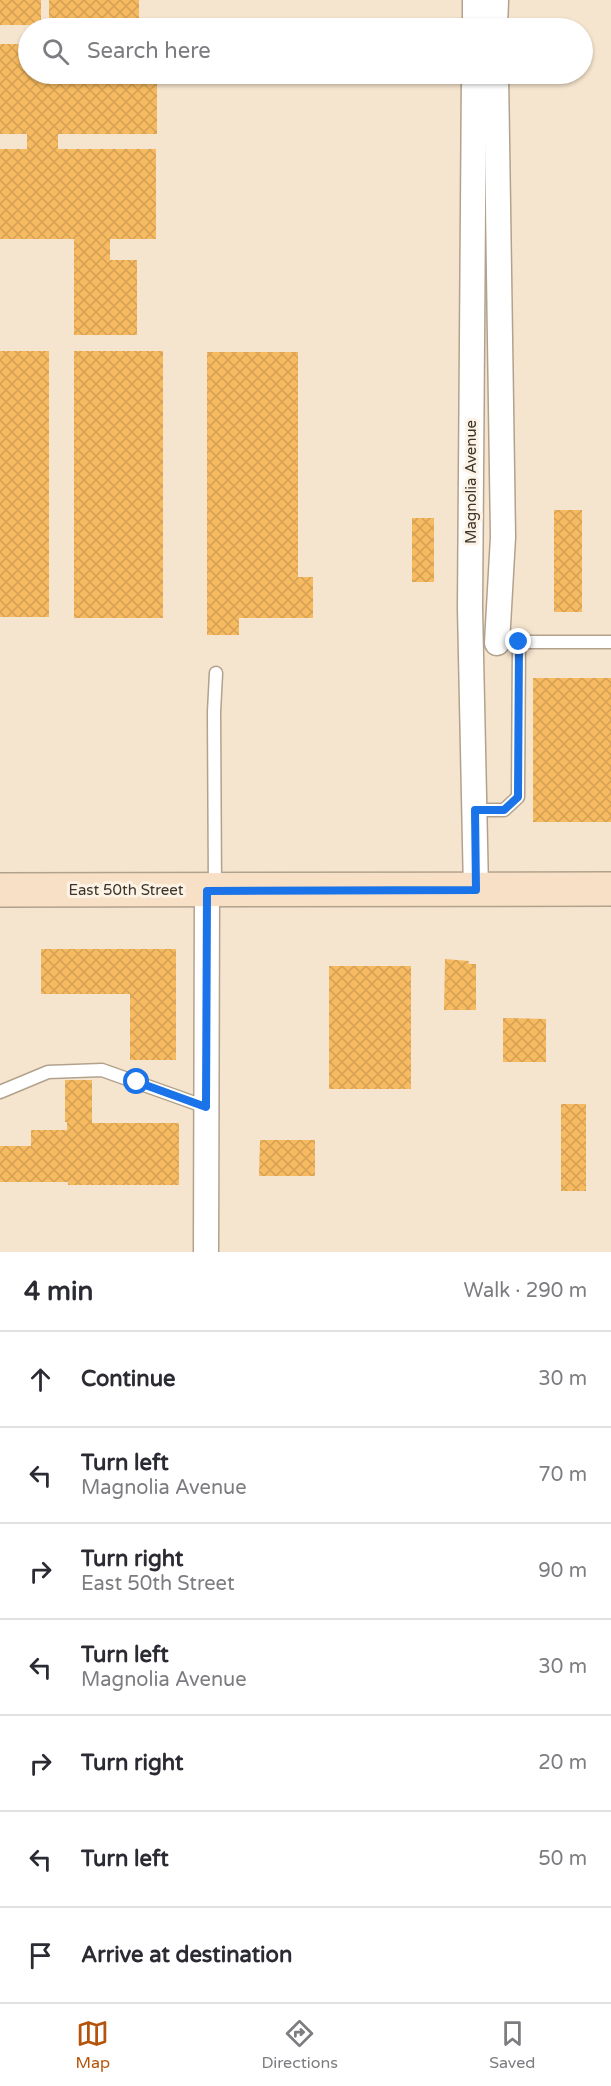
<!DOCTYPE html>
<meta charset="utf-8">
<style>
:root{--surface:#fff;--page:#f7f7f7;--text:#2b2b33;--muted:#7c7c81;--line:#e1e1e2;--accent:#b45309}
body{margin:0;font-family:"Varela Round",sans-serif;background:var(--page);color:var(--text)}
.stop{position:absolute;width:18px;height:18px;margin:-14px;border:4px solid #1a73e8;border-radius:50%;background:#fff}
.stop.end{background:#1a73e8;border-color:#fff;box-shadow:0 2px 6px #0008}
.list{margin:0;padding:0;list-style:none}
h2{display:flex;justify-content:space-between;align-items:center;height:78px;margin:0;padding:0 24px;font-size:26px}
h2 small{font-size:20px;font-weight:400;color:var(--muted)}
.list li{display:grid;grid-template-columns:39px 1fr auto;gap:18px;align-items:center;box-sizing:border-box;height:96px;padding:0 24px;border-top:2px solid var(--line)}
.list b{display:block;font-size:22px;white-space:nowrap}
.list p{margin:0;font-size:20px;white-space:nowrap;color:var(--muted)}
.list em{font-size:20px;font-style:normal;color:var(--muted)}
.icon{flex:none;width:33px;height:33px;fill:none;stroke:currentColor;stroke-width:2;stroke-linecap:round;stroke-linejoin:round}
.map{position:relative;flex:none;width:611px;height:1252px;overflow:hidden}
.search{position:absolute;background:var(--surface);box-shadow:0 2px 4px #0004;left:18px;right:18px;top:18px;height:66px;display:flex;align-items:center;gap:15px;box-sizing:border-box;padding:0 21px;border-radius:33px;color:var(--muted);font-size:22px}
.sheet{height:750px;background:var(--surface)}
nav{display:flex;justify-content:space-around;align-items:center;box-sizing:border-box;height:84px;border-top:2px solid var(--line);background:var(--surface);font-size:16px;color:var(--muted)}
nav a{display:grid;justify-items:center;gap:3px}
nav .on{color:var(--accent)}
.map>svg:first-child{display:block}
.building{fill:url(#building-cross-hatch)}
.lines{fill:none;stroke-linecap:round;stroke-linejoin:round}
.lane-casing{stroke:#b2a28d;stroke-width:15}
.street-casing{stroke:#b2a28d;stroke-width:27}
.secondary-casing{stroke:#b2a28d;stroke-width:36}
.lane{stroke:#fff;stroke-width:12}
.street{stroke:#fff;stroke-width:24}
.secondary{stroke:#f8e0c7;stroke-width:33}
.route{stroke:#1a73e8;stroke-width:8}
.labels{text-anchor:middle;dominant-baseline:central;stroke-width:6;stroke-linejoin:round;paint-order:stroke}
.street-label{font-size:15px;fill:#3b342c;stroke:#fdf3e5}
</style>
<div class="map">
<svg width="611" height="1252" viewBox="0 0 611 1252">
<defs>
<pattern id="building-cross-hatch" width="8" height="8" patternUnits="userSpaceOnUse" patternTransform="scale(1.5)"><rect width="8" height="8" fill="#f6ba60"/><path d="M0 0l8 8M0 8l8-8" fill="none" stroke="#d4a054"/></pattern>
</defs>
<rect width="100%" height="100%" fill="#f6e5ce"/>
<!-- building -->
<g class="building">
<rect x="0" y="0" width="41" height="25"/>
<path d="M49 0H139V26L49 25Z"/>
<path d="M0 44H28V74H157V134H58V149H156V239H110V260H137V335H74V239H0V149H27V134H0Z"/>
<rect x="0" y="351" width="49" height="266"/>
<rect x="74" y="351" width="89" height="267"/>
<path d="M207 352H298V577H313V618H239V635H207Z"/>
<rect x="554" y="510" width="28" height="102"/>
<rect x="412" y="518" width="22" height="64"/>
<rect x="533" y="678" width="78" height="144"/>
<path d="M41 949H176V1060H130V994H41Z"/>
<path d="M445 959 469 961V964H476V1010H444Z"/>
<rect x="329" y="966" width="82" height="123"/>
<path d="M503 1018 546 1019V1062H503Z"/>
<path d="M65 1080H92V1123H179V1185H68V1182H0V1146H31V1130H67V1122H65Z"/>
<rect x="561" y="1104" width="25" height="87"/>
<path d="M260 1140H315V1176H259Z"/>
</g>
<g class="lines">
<!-- lane casing -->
<g class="lane-casing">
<g id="lane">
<path d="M519 642H611"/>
<path d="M475 810H504L518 797 519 642 493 643"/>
<path d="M215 889 214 712 216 673"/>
<path d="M0 1092 48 1072 102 1070 206 1107"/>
</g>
</g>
<!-- street casing -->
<g class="street-casing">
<g id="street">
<path d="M475 28V0"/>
<path d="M495 28 496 0"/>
<path d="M474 74 470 608 476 890"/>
<path d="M496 74 503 537 497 643"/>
<path d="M206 1252 207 891"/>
</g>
</g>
<!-- secondary casing -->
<g class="secondary-casing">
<path id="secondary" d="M0 890 611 889"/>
</g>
<!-- lane -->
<use href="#lane" class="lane"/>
<!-- street -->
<use href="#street" class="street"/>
<!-- secondary -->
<use href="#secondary" class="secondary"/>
</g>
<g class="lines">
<!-- route -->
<path class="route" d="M137 1082 206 1107 207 891 476 890 475 810H504L518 797 519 642"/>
</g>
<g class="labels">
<!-- street labels -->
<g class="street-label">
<text transform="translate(471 482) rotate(-90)">Magnolia Avenue</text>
<text x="126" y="890">East 50th Street</text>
</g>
</g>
</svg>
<div class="stop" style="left:137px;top:1082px"></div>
<div class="stop end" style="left:519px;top:642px"></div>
<div class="search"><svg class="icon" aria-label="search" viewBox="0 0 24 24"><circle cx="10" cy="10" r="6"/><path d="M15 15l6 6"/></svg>Search here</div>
</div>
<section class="sheet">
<h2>4 min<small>Walk · 290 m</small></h2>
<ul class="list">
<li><svg class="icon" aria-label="ahead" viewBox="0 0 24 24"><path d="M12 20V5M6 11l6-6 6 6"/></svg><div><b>Continue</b></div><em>30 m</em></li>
<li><svg class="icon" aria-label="left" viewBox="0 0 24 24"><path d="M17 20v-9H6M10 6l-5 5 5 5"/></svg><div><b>Turn left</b><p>Magnolia Avenue</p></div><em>70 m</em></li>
<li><svg class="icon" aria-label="right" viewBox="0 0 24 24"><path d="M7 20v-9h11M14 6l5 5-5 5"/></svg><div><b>Turn right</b><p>East 50th Street</p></div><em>90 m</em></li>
<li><svg class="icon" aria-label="left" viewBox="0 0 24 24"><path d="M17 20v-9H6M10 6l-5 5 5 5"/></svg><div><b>Turn left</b><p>Magnolia Avenue</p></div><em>30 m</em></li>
<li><svg class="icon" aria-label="right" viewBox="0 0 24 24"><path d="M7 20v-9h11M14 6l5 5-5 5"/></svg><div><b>Turn right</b></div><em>20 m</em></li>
<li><svg class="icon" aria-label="left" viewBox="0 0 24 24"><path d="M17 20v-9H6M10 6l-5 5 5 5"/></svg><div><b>Turn left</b></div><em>50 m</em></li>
<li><svg class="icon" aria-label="arrive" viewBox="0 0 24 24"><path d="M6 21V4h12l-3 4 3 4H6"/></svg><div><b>Arrive at destination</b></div></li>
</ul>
</section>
<nav>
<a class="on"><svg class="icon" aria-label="map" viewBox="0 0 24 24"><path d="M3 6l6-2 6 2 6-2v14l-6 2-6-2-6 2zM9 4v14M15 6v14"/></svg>Map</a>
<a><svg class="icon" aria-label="directions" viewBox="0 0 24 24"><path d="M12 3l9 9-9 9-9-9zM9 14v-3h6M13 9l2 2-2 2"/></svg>Directions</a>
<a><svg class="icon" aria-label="saved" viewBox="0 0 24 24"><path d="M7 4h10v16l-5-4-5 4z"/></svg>Saved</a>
</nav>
